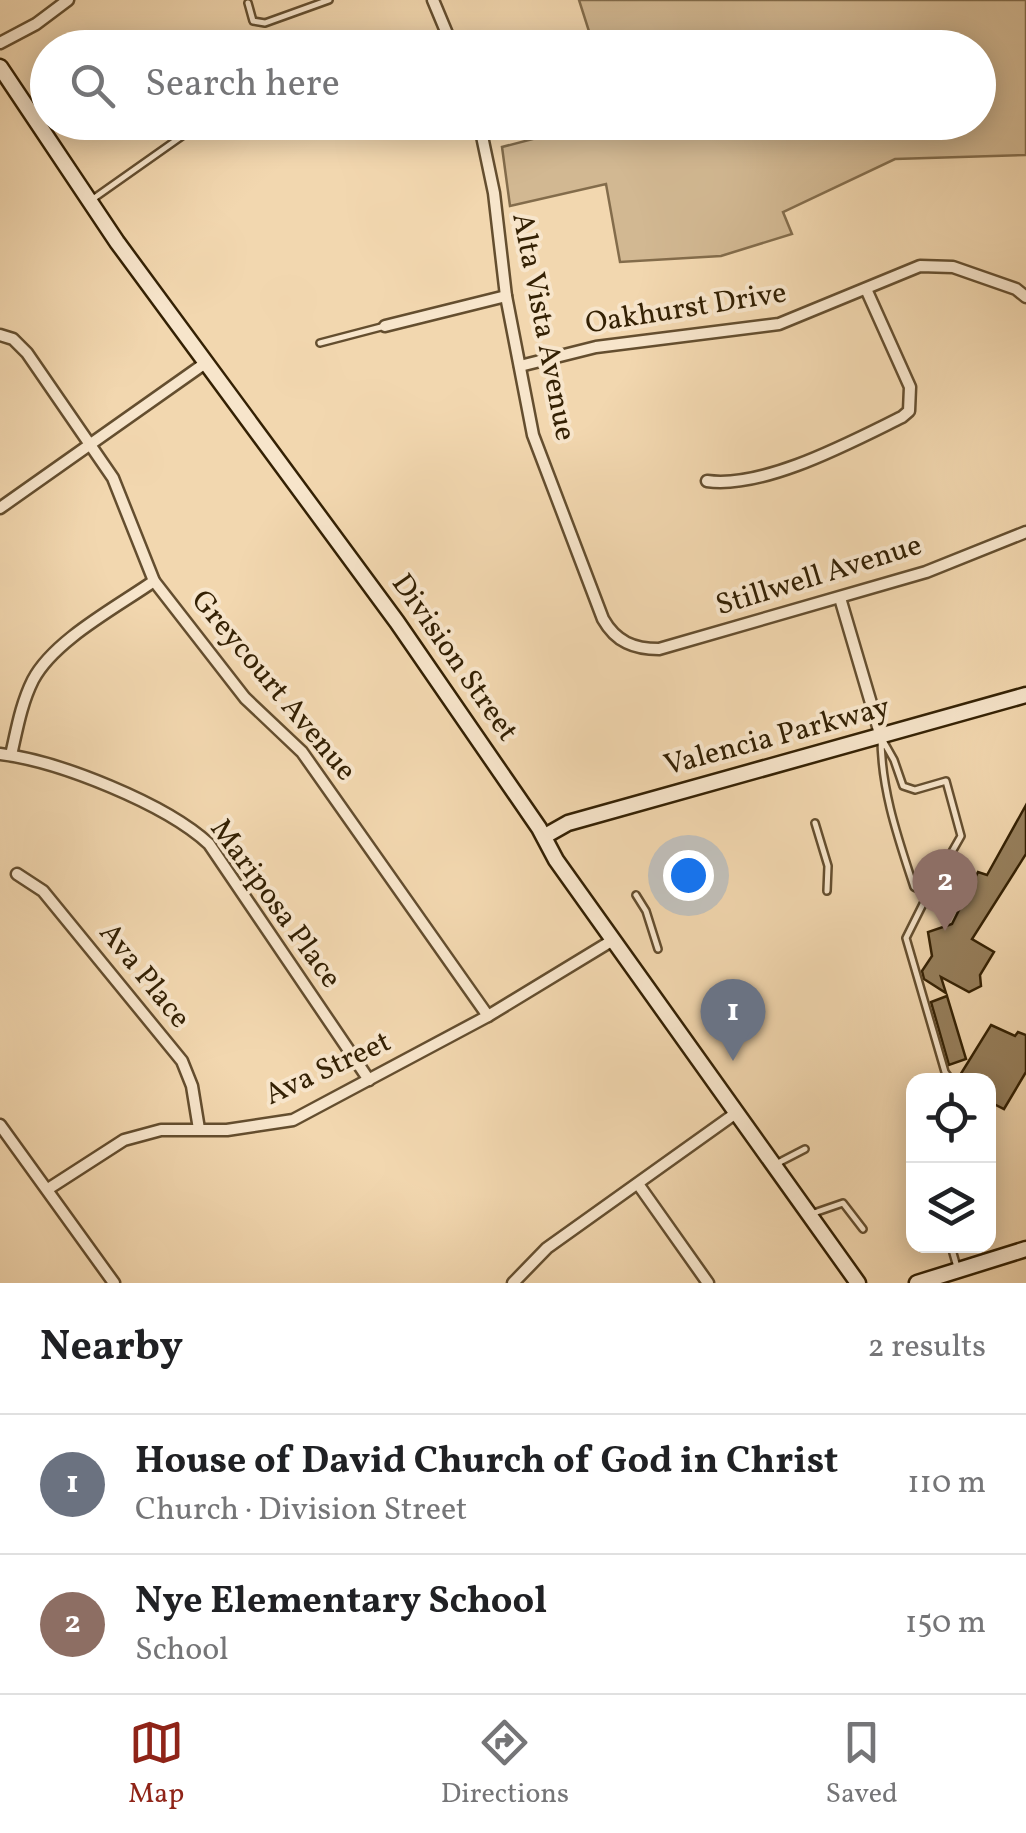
<!DOCTYPE html>
<meta charset="utf-8">
<style>
:root{--surface:#fff;--page:#f2f2f2;--text:#202124;--muted:#757577;--line:#e0e0e0;--accent:#8f2418}
body{margin:0;font-family:Vollkorn,serif;background:var(--page);color:var(--text)}
.controls{position:absolute;right:30px;bottom:30px;display:grid;overflow:hidden;border-radius:20px;box-shadow:0 5px 25px #0003}
.controls button{width:90px;height:90px;display:grid;place-items:center;padding:0;border:0;border-bottom:2px solid var(--line);background:var(--surface);color:var(--text);font:50px sans-serif}
.you{position:absolute;left:688px;top:875px;width:35px;height:35px;margin:-25px;border:8px solid #fff;border-radius:50%;background:#1a73e8;box-shadow:0 0 0 15px #1a73e833}
.badge{display:grid;place-items:center;width:65px;height:65px;border-radius:50%;background:var(--accent);color:#fff;font-size:32px;font-weight:700}
.pin{position:absolute;translate:-50% -82px;filter:drop-shadow(0 2px 5px #0008)}
.pin::after{content:'';position:absolute;top:52px;width:35px;height:30px;background:inherit;clip-path:polygon(0 0,100% 0,50% 100%)}
.list{margin:0;padding:0;list-style:none}
h2{display:flex;justify-content:space-between;align-items:center;height:130px;margin:0;padding:0 40px;font-size:42px}
h2 small{font-size:32px;font-weight:400;color:var(--muted)}
.list li{display:grid;grid-template-columns:65px 1fr auto;gap:30px;align-items:center;box-sizing:border-box;height:140px;padding:0 40px;border-top:2px solid var(--line)}
.list b{display:block;font-size:38px;white-space:nowrap}
.list p{margin:0;font-size:32px;white-space:nowrap;color:var(--muted)}
.list em{font-size:32px;font-style:normal;color:var(--muted)}
.icon{flex:none;width:55px;height:55px;fill:none;stroke:currentColor;stroke-width:2;stroke-linecap:round;stroke-linejoin:round}
.map{position:relative;flex:none;width:1026px;height:1283px;overflow:hidden}
.search{position:absolute;background:var(--surface);box-shadow:0 5px 25px #0003;left:30px;right:30px;top:30px;height:110px;display:flex;align-items:center;gap:25px;box-sizing:border-box;padding:0 35px;border-radius:55px;color:var(--muted);font-size:38px}
.sheet{height:410px;background:var(--surface)}
nav{display:flex;justify-content:space-around;align-items:center;box-sizing:border-box;height:140px;border-top:2px solid var(--line);background:var(--surface);font-size:28px;color:var(--muted)}
nav a{display:grid;justify-items:center;gap:5px}
nav .on{color:var(--accent)}
.map>svg:first-child{display:block}
.green{fill:#d2b892;stroke:#836c4b;stroke-width:2.5}
.building{fill:#97805d;stroke:#342104;stroke-width:2.5}
.lines{fill:none;stroke-linecap:round;stroke-linejoin:round}
.lane-casing{stroke:#644e2f;stroke-width:10}
.street-casing{stroke:#644e2f;stroke-width:15}
.secondary-casing{stroke:#342104;stroke-width:19}
.lane{stroke:#f7e5cb;stroke-width:5}
.street{stroke:#f7e5cb;stroke-width:10}
.secondary{stroke:#f7e5cb;stroke-width:14}
.labels{text-anchor:middle;dominant-baseline:central;stroke-width:8;stroke-linejoin:round;paint-order:stroke}
.street-label{font-size:30px;fill:#342104;stroke:#f7e5cb}
</style>
<div class="map">
<svg width="1026" height="1283" viewBox="0 0 1026 1283">
<rect width="100%" height="100%" fill="#f2d7af"/>
<filter id="stains"><feTurbulence type="fractalNoise" baseFrequency=".002" numOctaves="4"/><feColorMatrix values="0 0 0 0 .2 0 0 0 0 .09 0 0 0 0 .02 0 0 0 .5 -.17"/></filter>
<radialGradient id="worn" r=".72"><stop offset=".6" stop-color="#630" stop-opacity="0"/><stop offset="1" stop-color="#630" stop-opacity=".3"/></radialGradient>
<!-- green -->
<path class="green" d="M579 0H1026V155L895 159 783 212 792 234 721 256 620 262 606 184 510 206 502 147 594 123 978 122V48L594 47Z"/>
<!-- building -->
<g class="building">
<path d="M1026 805V854L972 939 994 952 980 975 981 986 969 992 941 977 946 993 924 979 922 971 932 956 928 932 952 924 978 872 987 875Z"/>
<path d="M947 996 966 1059 949 1065 931 1002Z"/>
<path d="M991 1025 1015 1036 1018 1032 1026 1035V1072L1004 1109 988 1101V1080H957Z"/>
</g>
<g class="lines">
<!-- lane casing -->
<g class="lane-casing">
<g id="lane">
<path d="M248 3 253 21 265 23 329 0"/>
<path d="M90 201 202 122"/>
<path d="M320 343 385 326"/>
<path d="M881 737 894 760 903 786 915 790 946 781 961 836 928 894 914 887C898 838 881 790 881 737Z"/>
<path d="M815 823 828 866 827 891"/>
<path d="M928 894 906 938 945 1072 951 1080"/>
<path d="M636 895 646 911 658 949"/>
<path d="M776 1164 805 1149"/>
<path d="M811 1214 843 1203 863 1229"/>
<path d="M951 1246 957 1267"/>
</g>
</g>
<!-- street casing -->
<g class="street-casing">
<g id="street">
<path d="M433 0 453 48"/>
<path d="M0 43 36 24 68 0"/>
<path d="M479 122 494 193 506 296 533 435 603 619C616 642 634 649 659 649L926 572 1026 532"/>
<path d="M385 326 506 296"/>
<path d="M0 335 13 339 27 353 113 478 154 581 245 698 302 752 488 1016"/>
<path d="M520 366 596 347 779 324 920 266 953 267 1016 289 1026 297"/>
<path d="M707 481C764 489 851 442 902 417L909 411 910 387 866 289"/>
<path d="M0 508 204 364"/>
<path d="M840 598 881 737"/>
<path d="M0 754C59 761 166 804 209 844L369 1080"/>
<path d="M11 755C17 729 21 704 33 680 54 640 117 607 154 581"/>
<path d="M17 874 43 891 182 1061 192 1086 199 1129"/>
<path d="M0 1125 114 1283"/>
<path d="M638 1184 708 1283"/>
<path d="M48 1189 124 1140 161 1130H227L293 1120 488 1016 613 940"/>
<path d="M513 1283 547 1248 736 1113"/>
</g>
</g>
<!-- secondary casing -->
<g class="secondary-casing">
<g id="secondary">
<path d="M0 67 117 242 397 622 539 828 556 860 858 1283"/>
<path d="M545 836 568 823 1026 695"/>
<path d="M917 1283 1026 1249"/>
</g>
</g>
<!-- lane -->
<use href="#lane" class="lane"/>
<!-- street -->
<use href="#street" class="street"/>
<!-- secondary -->
<use href="#secondary" class="secondary"/>
</g>
<g class="labels">
<!-- street labels -->
<g class="street-label">
<text transform="translate(686 309) rotate(-9)">Oakhurst Drive</text>
<text transform="translate(543 327) rotate(79)">Alta Vista Avenue</text>
<text transform="translate(819 576) rotate(-17)">Stillwell Avenue</text>
<text transform="translate(454 658) rotate(55)">Division Street</text>
<text transform="translate(273 686) rotate(50)">Greycourt Avenue</text>
<text transform="translate(777 737) rotate(-15)">Valencia Parkway</text>
<text transform="translate(275 904) rotate(54)">Mariposa Place</text>
<text transform="translate(144 976) rotate(51)">Ava Place</text>
<text transform="translate(328 1069) rotate(-25)">Ava Street</text>
</g>
</g>
<rect width="100%" height="100%" filter="url(#stains)"/>
<rect width="100%" height="100%" fill="url(#worn)"/>
</svg>
<div class="controls">
<button><svg class="icon" aria-label="locate" viewBox="0 0 24 24"><circle cx="12" cy="12" r="6"/><path d="M12 2v4M12 18v4M2 12h4M18 12h4"/></svg></button>
<button><svg class="icon" aria-label="layers" viewBox="0 0 24 24"><path d="M12 4l9 5-9 5-9-5zM3 14l9 5 9-5"/></svg></button>
</div>
<div class="you"></div>
<div class="pin badge" style="left:733px;top:1061px;background:#6b7280">1</div>
<div class="pin badge" style="left:945px;top:931px;background:#8d6e63">2</div>
<div class="search"><svg class="icon" aria-label="search" viewBox="0 0 24 24"><circle cx="10" cy="10" r="6"/><path d="M15 15l6 6"/></svg>Search here</div>
</div>
<section class="sheet">
<h2>Nearby<small>2 results</small></h2>
<ul class="list">
<li><span class="badge" style="background:#6b7280">1</span><div><b>House of David Church of God in Christ</b><p>Church · Division Street</p></div><em>110 m</em></li>
<li><span class="badge" style="background:#8d6e63">2</span><div><b>Nye Elementary School</b><p>School</p></div><em>150 m</em></li>
</ul>
</section>
<nav>
<a class="on"><svg class="icon" aria-label="map" viewBox="0 0 24 24"><path d="M3 6l6-2 6 2 6-2v14l-6 2-6-2-6 2zM9 4v14M15 6v14"/></svg>Map</a>
<a><svg class="icon" aria-label="directions" viewBox="0 0 24 24"><path d="M12 3l9 9-9 9-9-9zM9 14v-3h6M13 9l2 2-2 2"/></svg>Directions</a>
<a><svg class="icon" aria-label="saved" viewBox="0 0 24 24"><path d="M7 4h10v16l-5-4-5 4z"/></svg>Saved</a>
</nav>
